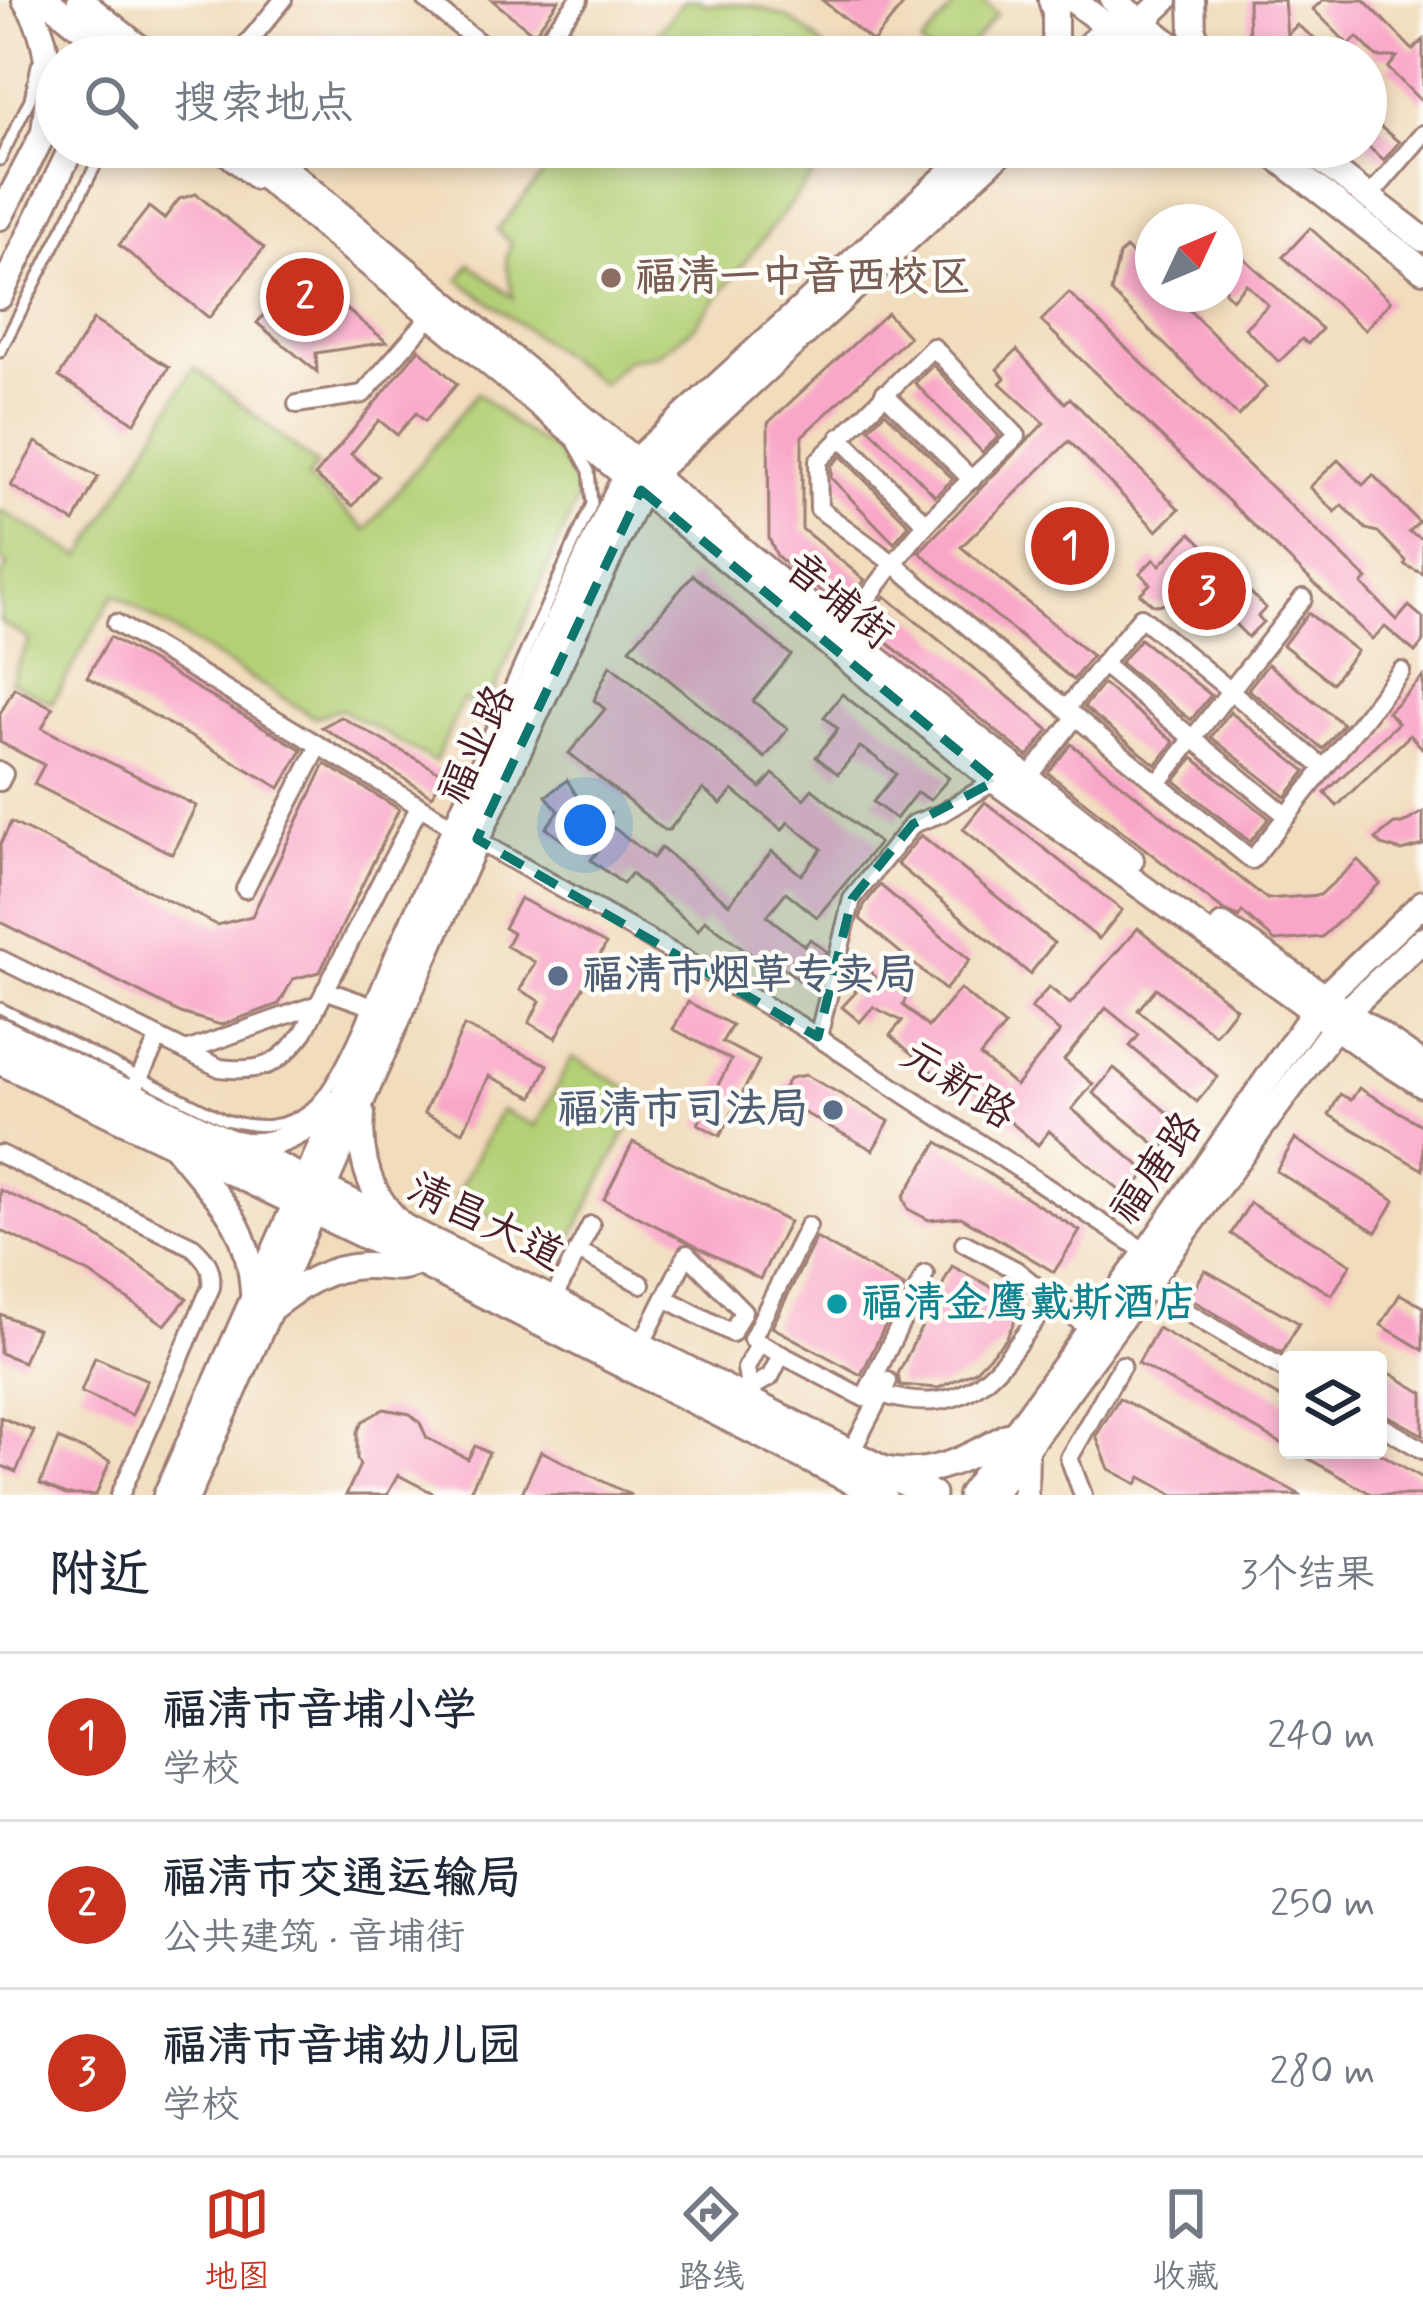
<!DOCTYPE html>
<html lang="zh">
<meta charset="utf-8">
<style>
:root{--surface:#fff;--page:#f6f6f7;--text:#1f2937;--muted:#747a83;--line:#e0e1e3;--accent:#c8321e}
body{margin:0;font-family:Mynerve,"LXGW WenKai TC",sans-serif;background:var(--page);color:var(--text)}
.controls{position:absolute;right:36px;bottom:36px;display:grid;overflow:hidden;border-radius:12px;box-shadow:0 6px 18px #0003}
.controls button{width:108px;height:108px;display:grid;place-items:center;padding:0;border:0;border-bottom:3px solid var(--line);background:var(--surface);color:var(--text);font:60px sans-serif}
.compass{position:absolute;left:1135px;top:204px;width:108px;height:108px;border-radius:50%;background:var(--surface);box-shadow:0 6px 18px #0003;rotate:46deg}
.you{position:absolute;left:585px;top:825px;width:42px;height:42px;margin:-30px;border:9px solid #fff;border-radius:50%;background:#1a73e8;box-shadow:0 0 0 18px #1a73e833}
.badge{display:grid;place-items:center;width:78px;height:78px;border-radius:50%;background:var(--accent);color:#fff;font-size:39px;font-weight:700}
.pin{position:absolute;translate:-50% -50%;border:6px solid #fff;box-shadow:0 3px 12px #0006}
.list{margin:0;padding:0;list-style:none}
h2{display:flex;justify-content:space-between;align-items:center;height:156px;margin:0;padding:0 48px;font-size:51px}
h2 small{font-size:39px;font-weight:400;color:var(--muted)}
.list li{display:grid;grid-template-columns:78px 1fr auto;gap:36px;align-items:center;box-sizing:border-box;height:168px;padding:0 48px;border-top:3px solid var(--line)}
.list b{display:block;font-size:45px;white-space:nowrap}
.list p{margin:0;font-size:39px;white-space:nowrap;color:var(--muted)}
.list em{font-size:39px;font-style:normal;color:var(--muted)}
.icon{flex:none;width:66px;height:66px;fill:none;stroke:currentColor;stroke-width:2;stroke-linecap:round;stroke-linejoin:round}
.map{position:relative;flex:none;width:1423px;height:1495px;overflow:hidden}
.search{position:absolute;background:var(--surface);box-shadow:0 6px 18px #0003;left:36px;right:36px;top:36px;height:132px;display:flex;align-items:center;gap:30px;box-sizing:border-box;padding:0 42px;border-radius:66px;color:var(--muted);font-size:45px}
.sheet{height:660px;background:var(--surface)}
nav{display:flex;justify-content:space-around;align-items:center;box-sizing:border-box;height:168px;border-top:3px solid var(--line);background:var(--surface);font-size:33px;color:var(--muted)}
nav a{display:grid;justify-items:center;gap:6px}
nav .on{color:var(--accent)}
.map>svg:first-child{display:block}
.green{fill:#b4d077;stroke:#7f7851;stroke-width:3}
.building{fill:#f9a7c9}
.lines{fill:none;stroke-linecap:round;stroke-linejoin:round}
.lane-casing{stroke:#9e7e74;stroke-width:15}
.street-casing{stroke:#9e7e74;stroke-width:22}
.secondary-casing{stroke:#9e7e74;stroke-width:30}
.primary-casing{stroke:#9e7e74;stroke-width:33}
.lane{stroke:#fff;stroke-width:9}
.street{stroke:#fff;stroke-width:16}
.secondary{stroke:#fff;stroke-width:24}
.primary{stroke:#fff;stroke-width:27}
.marked{fill:#0f766e;fill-opacity:0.2;stroke:#0f766e;stroke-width:9;stroke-dasharray:24 15;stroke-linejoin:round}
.education-dot{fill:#8d6e63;stroke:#fdfcf7;stroke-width:4.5}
.service-dot{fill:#5c6f8a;stroke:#fdfcf7;stroke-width:4.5}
.culture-dot{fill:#0f9aa8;stroke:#fdfcf7;stroke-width:4.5}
.labels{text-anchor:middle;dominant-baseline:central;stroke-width:9;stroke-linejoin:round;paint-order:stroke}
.education-label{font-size:42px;font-weight:bold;fill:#785e54;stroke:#fdfcf7;text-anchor:start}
.street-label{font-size:42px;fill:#4a1f2b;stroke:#fdfcf7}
.service-label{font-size:42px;font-weight:bold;fill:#4e5e75;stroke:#fdfcf7;text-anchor:start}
.culture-label{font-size:42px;font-weight:bold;fill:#0d838f;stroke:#fdfcf7;text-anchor:start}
</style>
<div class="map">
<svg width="1423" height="1495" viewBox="0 0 1423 1495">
<rect width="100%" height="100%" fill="#fdfcf7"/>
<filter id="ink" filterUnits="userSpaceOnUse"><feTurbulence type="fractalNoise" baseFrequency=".00833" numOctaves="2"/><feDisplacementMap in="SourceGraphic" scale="24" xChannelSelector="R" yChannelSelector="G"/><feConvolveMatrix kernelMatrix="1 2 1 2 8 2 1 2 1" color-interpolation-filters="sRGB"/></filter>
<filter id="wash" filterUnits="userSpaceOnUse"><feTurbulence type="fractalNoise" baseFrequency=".004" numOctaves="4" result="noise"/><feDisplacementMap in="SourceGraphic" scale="48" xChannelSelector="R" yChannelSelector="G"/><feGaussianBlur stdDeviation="2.7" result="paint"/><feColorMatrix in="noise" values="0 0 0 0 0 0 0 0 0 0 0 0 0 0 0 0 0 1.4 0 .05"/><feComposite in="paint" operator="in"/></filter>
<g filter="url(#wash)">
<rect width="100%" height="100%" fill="#f1dcbc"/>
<!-- green -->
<g class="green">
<path d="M685 0H700L707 5C761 0 799 15 832 57H760L764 41 716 40 737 57H638Z"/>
<path d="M960 0H981L997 14 961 57H935L921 45Z"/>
<path d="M565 147H831L825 160 694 327 659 354 627 360 602 384 459 280 470 264 513 298 506 260 511 243 497 230Z"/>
<path d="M194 367 317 465 307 478 366 530 477 393 515 425 557 452 580 493 485 712 463 700 435 762 341 709 314 717 114 594 52 703 10 681 30 640 0 622V579L8 565 0 559V510L82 557Z"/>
<path d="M572 1057 644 1097 564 1253 455 1197 501 1110 536 1126Z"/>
</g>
<g id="blocks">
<!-- building -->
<g class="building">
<path d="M492 0H559L534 34Z"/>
<path d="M822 0H907L873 42Z"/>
<path d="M1248 0H1284L1287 35 1297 25 1340 57H1274L1249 38Z"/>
<path d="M1323 0H1364L1413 50 1423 40V103L1388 68 1397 57H1377L1357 37 1349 45 1313 9Z"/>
<path d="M1366 115 1399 142 1384 160 1366 145Z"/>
<path d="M196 194 264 248 209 318 119 245 149 207 164 219 179 199Z"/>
<path d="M1310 228 1391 301 1365 330 1283 257Z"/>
<path d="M1126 248 1153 274V294H1173L1266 387 1238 416 1111 292 1119 255Z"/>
<path d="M1235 250 1322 329 1308 344 1302 339 1279 362 1245 328 1268 305 1246 284 1232 299 1225 292V255Z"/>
<path d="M299 271 387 342 316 353 317 372 257 323Z"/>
<path d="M1069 293 1367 579 1362 584 1397 620 1409 606 1423 618V642L1415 652 1385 627 1372 639 1041 321Z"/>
<path d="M887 313 909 337 802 436V529L865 580 843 609 777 556 769 538 768 423Z"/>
<path d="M93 320 169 367 135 423 59 377Z"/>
<path d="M419 349 457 384 425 421 416 413 397 435 379 420 351 454 378 476 353 506 315 476Z"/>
<path d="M1017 350 1065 403 1070 398 1179 509 1157 531 1069 441 961 547 1092 656 1073 680 919 552 1044 423 1000 383 1005 378 997 369Z"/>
<path d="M933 365 999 436 982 452 915 383Z"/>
<path d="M885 412 953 479 935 496 869 428Z"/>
<path d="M36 442 98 477 74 522 11 486Z"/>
<path d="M841 456 909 525 894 543 831 478V466Z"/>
<path d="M1338 460 1363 485 1373 475 1419 522 1409 532 1423 539V574L1405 565 1406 561 1378 532 1366 529 1342 505 1335 512 1310 487Z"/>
<path d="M1191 533 1266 608 1258 616 1263 622 1248 637 1193 581 1167 604 1153 605 1140 594 1150 584 1140 573 1154 559 1160 565Z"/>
<path d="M693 575 791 655 753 701 788 729 765 758 630 648Z"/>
<path d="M885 596 1049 730 1028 757 864 624Z"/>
<path d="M1308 613 1357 651 1332 683 1283 645Z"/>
<path d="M110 637 302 750 280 788 87 677Z"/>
<path d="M1140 639 1211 695 1191 720 1120 663Z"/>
<path d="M1268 664 1343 724 1323 749 1248 689Z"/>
<path d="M610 665 761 788 773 774 804 799 812 789 879 843 817 917 786 892 767 916 805 946 810 939 826 951 813 991 780 965 775 972 705 920 698 930 631 874 623 884 591 860 607 839 578 829 566 843 546 828 559 811 546 796 567 780 583 806 610 813 606 822 653 858 661 848 729 904 772 851 801 875 822 849 788 822 782 830 733 790 721 804 703 789 669 830H664L569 753 605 709 594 700Z"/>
<path d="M1423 677V749L1410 735 1337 806 1325 793 1398 723 1388 712Z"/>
<path d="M1103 684 1174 742 1156 765 1084 707Z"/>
<path d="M14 688 53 708 42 728 196 806 172 854 34 784 44 765 0 742V714Z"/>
<path d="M842 694 949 778 930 800 917 792 896 819 873 802 896 774 874 756 860 747 838 774 816 757 838 729 824 717Z"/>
<path d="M1230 712 1306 771 1286 797 1211 737Z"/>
<path d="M341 717 443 774 432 796 322 727Z"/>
<path d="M1071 744 1267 899 1320 895 1358 860 1380 883 1322 937 1275 941 1242 912 1239 917 1223 910 1048 773Z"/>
<path d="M1193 758 1269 818 1250 842 1175 781Z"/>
<path d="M325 764 399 809 320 972 293 979 279 1004 221 1025 181 1013 0 922V845L11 822 217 925 252 916Z"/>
<path d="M985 802 1122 910 1099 939 963 829Z"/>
<path d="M1423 812V845L1402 851 1381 845 1376 839 1394 824H1402Z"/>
<path d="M921 835 1054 943 1030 974 897 864Z"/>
<path d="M880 885 970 960 945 990 860 919 864 905Z"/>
<path d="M520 898 606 944 556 1038 529 1023 540 1001 520 990 535 962 506 946 513 933 504 928Z"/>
<path d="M1138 928 1236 1008 1215 1035 1156 988 1138 1010 1218 1077 1197 1102 1130 1046 1139 1035 1106 1008 1064 1060 1093 1084 1072 1109 1147 1172 1126 1196 1049 1131 1038 1145 964 1083 956 1092 890 1035 902 1021 873 1007 860 1022 842 1007 856 992 845 979 848 969 862 959 879 983 907 994 903 1005 928 1027 960 989 1005 1026 980 1056 1016 1086 1060 1032 1031 1008 1049 987 1070 1004Z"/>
<path d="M688 1002 732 1025 722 1042 759 1061 720 1136 698 1124 731 1060 673 1029Z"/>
<path d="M464 1026 548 1065 533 1097 489 1076 463 1132 424 1113Z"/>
<path d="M1114 1068 1181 1124 1161 1149 1093 1093Z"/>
<path d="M806 1075 889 1121 873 1150 777 1098 790 1078Z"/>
<path d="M1359 1088 1423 1126V1170L1329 1115 1340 1094 1351 1100Z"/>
<path d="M1295 1139 1395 1200 1376 1232 1276 1171Z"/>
<path d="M633 1142 789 1222 760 1279 604 1199Z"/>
<path d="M938 1142 1080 1231 1054 1272 961 1217 929 1220 908 1209 903 1197Z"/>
<path d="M0 1190 83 1227 187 1298 165 1325 89 1273 0 1230Z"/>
<path d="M1250 1203 1351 1264 1332 1295 1231 1234Z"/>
<path d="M816 1238 904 1287 861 1375 772 1327Z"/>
<path d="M952 1266 1023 1304 1006 1339 975 1371 938 1388 900 1385 898 1374Z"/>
<path d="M1205 1270 1299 1323 1282 1353 1189 1298Z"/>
<path d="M1400 1294 1423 1307V1350L1381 1325Z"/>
<path d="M0 1314 37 1329 23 1362 0 1353Z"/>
<path d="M1158 1328 1288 1402V1447L1138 1363Z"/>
<path d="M95 1357 147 1380 132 1415 81 1392Z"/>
<path d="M1378 1366 1423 1393V1435L1378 1410Z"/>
<path d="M1119 1398 1301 1495H1174L1141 1477 1137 1484 1109 1469 1096 1436Z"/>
<path d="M384 1409 410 1414 420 1423 427 1438 468 1459 475 1446 489 1453 468 1495H437L398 1475 387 1495H346L360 1465 357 1459V1432L363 1421Z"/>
<path d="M0 1417 34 1431 16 1472 0 1465Z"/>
<path d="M58 1439 110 1461 96 1495H66L40 1484Z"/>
<path d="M1293 1450H1374L1423 1478V1495H1373Z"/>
<path d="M541 1451 631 1495H521Z"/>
</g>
</g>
</g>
<g filter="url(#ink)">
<use href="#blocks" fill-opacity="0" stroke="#9e7e74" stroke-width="3"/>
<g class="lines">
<!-- lane casing -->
<g class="lane-casing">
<g id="lane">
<path d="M209 147 254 184"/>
<path d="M0 160 30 99 37 65"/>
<path d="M0 352 105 147"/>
<path d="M0 1008 225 1120C258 1128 283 1130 311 1108 341 1084 377 985 394 946 460 799 525 651 592 504L589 471 574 444"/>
</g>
</g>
<!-- street casing -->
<g class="street-casing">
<g id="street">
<path d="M426 0 497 57"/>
<path d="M236 57 283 0"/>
<path d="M532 57 579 0"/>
<path d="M1369 197 1423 134"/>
<path d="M884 393 972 480"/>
<path d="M297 404 363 394 430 317"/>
<path d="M840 437 926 524"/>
<path d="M116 623 449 824 799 1025 1152 1256"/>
<path d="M842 631C869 597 894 561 923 528 952 495 986 466 1017 436L933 347 818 461 819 509 894 564 1066 709 1141 617 1324 768"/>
<path d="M1102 664 1287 816"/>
<path d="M1066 709 1252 860 1401 671"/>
<path d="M0 771 4 774 0 782"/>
<path d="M1028 778 1075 718"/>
<path d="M1158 783 1303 598"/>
<path d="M245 889 319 746"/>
<path d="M0 959 220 1068C262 1073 279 1065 304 1032L419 807"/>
<path d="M325 990 382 1010"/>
<path d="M818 1037 852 899 913 824 942 813 995 781"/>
<path d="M186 1051 318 1004"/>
<path d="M130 1096 159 1038"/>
<path d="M0 1154 193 1247C206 1259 213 1268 211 1287L120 1495"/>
<path d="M808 1226 752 1339 864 1398 925 1274"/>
<path d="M964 1243 1016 1270 1090 1330"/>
<path d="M578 1251 641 1284"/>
<path d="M1144 1287 1288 1371"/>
<path d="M552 1301 591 1225"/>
<path d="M646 1335 687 1254 743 1311 732 1333 665 1298"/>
<path d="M749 1389 746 1368 759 1343"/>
<path d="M881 1394C975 1423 1001 1364 1052 1298"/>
<path d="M743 1400 749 1389 770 1377 781 1355"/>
<path d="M1378 1424 1423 1450"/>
<path d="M850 1454 888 1381"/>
<path d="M1083 1495 1069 1458 1122 1365"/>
</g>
</g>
<!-- secondary casing -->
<g class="secondary-casing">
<g id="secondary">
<path d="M25 0C53 41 50 86 44 132"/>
<path d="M47 0 118 57"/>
<path d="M80 0 151 57"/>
<path d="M1051 0 1055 12V57"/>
<path d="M1073 0 1147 57"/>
<path d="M1113 0 1187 57"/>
<path d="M1192 0 1193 31 1203 57"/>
<path d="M1076 57 1118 18"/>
<path d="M1104 57 1165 0"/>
<path d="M228 147 995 781 1368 1050 1423 1085"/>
<path d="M259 147 791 591 1131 860"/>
<path d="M1263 147 1423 270"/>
<path d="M1304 147 1423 239"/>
<path d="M0 217 50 121"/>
<path d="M0 296 72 147"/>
<path d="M1223 926 1423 1065"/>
<path d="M362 1114C358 1159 370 1197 405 1228"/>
<path d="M172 1142C215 1199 249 1216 253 1293"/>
<path d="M236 1143C273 1153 311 1128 337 1102"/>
<path d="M274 1306C301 1285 328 1267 363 1266 390 1265 395 1273 420 1261"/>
<path d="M889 1470C933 1477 969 1457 1007 1436"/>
<path d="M166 1495 461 831 625 476 635 461 978 147"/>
<path d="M188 1495 477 839 641 490 651 475 1007 147"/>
<path d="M970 1495 1146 1253 1325 996 1423 903"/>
<path d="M992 1495 1346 1012 1423 939"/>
<path d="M1025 1495 1026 1450"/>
</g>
</g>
<!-- primary casing -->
<g class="primary-casing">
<g id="primary">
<path d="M0 1032 552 1301 931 1495"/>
<path d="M0 1060 420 1261 882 1495"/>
</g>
</g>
<!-- lane -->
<use href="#lane" class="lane"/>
<!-- street -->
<use href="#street" class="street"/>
<!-- secondary -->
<use href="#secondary" class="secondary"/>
<!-- primary -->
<use href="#primary" class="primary"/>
</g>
</g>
<!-- marked area -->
<path class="marked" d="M641 490 995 781 913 824 852 899 818 1037 477 839Z"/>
<!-- markers -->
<circle class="education-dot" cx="611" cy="278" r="12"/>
<g class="service-dot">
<circle cx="558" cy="976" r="12"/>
<circle cx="833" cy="1110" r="12"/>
</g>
<circle class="culture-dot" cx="837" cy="1304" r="12"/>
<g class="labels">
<!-- education labels -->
<g class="education-label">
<text x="635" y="278">福清一中音西校区</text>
</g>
<!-- street labels -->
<g class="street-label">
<text transform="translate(838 602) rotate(39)">音埔街</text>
<text transform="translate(478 745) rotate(-65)">福业路</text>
<text transform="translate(958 1086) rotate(33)">元新路</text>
<text transform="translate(1157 1169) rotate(-55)">福唐路</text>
<text transform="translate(485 1223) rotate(26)">清昌大道</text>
</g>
<!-- service labels -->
<g class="service-label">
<text x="582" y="976">福清市烟草专卖局</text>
<text x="809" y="1110" text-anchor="end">福清市司法局</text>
</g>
<!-- culture labels -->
<g class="culture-label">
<text x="861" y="1304">福清金鹰戴斯酒店</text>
</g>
</g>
</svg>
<div class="controls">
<button><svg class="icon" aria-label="layers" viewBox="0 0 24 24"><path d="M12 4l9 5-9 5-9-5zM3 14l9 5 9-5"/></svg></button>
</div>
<svg class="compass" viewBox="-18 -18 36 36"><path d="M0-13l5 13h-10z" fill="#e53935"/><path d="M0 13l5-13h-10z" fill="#747a83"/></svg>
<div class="you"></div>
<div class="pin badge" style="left:1070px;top:546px">1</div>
<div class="pin badge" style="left:305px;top:297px">2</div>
<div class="pin badge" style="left:1207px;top:591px">3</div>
<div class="search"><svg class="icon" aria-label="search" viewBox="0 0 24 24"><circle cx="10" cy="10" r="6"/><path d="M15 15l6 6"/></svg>搜索地点</div>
</div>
<section class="sheet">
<h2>附近<small>3个结果</small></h2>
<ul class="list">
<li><span class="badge">1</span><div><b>福清市音埔小学</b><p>学校</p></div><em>240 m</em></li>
<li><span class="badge">2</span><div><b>福清市交通运输局</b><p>公共建筑 · 音埔街</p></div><em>250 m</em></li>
<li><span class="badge">3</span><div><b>福清市音埔幼儿园</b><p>学校</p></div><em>280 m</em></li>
</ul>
</section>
<nav>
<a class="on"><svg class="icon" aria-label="map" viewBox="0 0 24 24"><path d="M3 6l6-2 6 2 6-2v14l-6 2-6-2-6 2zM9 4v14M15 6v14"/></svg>地图</a>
<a><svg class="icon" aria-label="directions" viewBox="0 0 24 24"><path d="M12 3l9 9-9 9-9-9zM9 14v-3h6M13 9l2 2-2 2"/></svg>路线</a>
<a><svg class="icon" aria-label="saved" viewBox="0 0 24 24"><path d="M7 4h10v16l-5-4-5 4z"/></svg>收藏</a>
</nav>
